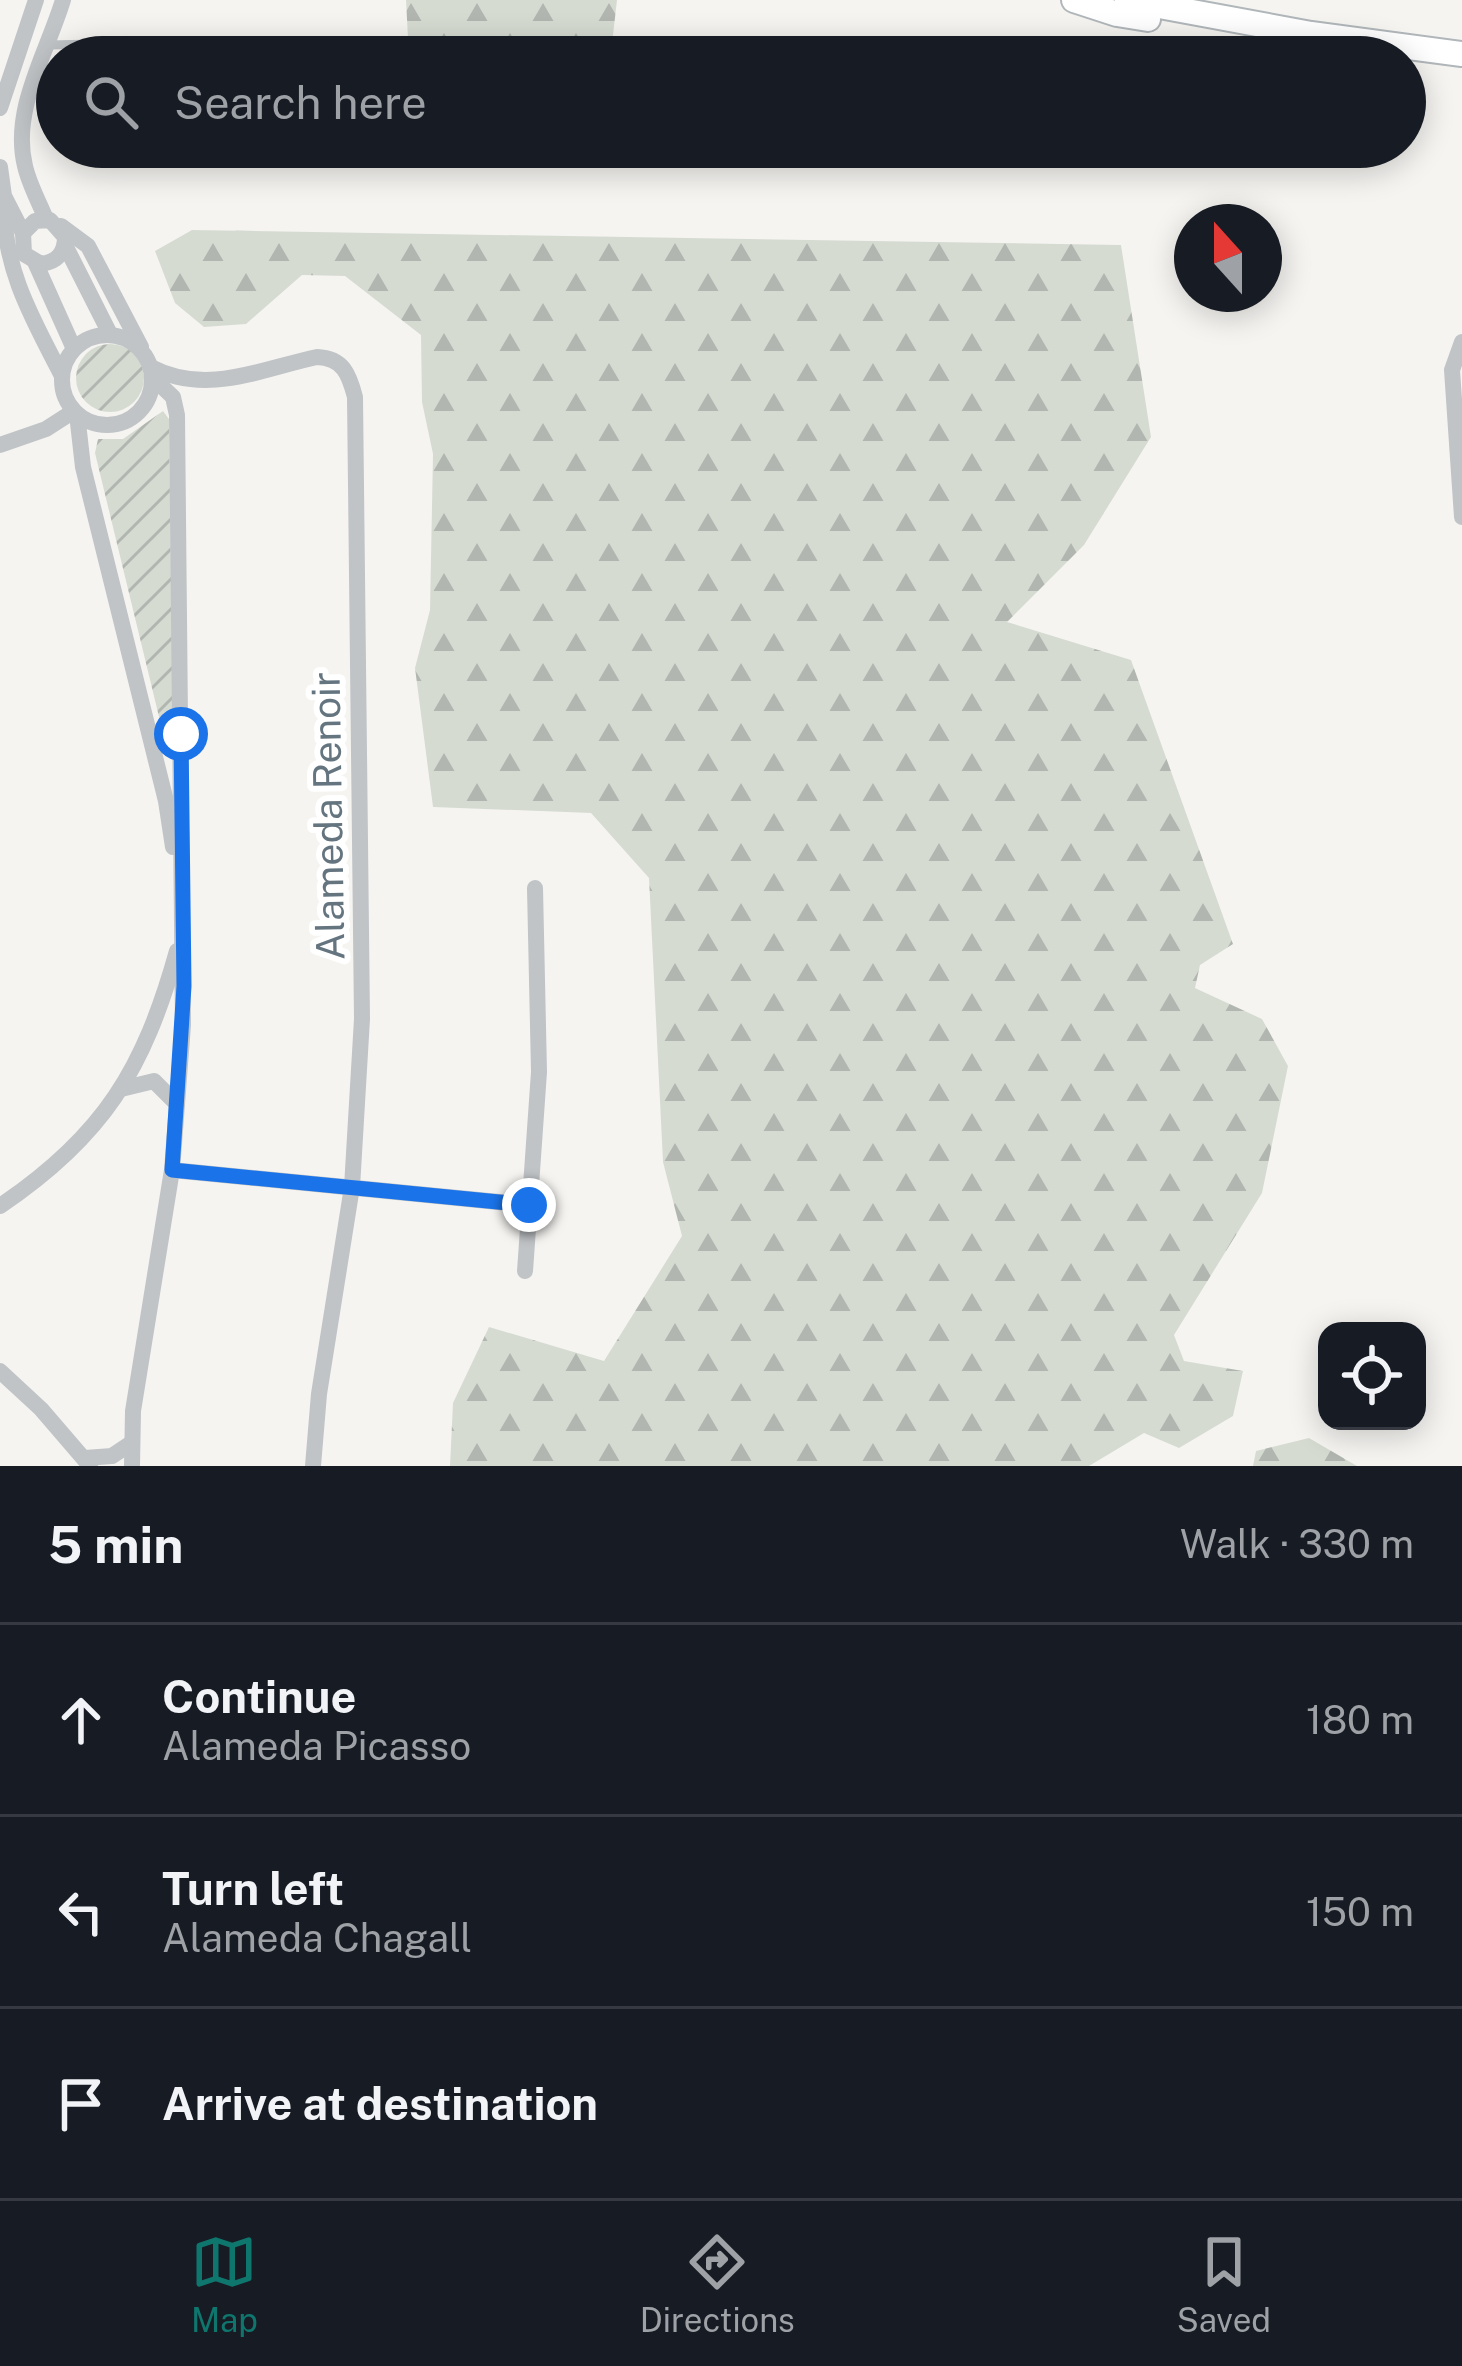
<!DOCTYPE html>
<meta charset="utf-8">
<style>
:root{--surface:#171b24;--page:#242831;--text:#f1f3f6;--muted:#9ea1a6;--line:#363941;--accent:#0f766e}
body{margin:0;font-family:"Public Sans",sans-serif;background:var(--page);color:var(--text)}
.controls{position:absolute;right:36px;bottom:36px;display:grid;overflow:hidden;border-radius:24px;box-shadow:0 6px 30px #0003}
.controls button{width:108px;height:108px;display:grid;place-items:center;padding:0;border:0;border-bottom:3px solid var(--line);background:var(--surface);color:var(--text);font:60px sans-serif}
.compass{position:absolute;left:1174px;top:204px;width:108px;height:108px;border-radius:50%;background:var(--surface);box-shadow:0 6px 30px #0003;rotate:339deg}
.stop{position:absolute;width:36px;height:36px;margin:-27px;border:9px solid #1a73e8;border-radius:50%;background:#fff}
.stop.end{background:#1a73e8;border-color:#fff;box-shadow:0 3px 12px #0008}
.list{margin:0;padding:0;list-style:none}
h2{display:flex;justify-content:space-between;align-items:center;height:156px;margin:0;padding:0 48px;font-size:51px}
h2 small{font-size:39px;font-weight:400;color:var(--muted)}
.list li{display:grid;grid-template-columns:78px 1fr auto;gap:36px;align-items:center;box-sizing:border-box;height:192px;padding:0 48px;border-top:3px solid var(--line)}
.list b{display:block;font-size:45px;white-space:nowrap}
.list p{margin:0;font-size:39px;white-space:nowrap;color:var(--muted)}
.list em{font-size:39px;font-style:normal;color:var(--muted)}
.icon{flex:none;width:66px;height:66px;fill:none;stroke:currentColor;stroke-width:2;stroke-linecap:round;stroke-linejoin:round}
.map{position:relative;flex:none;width:1462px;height:1466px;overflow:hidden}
.search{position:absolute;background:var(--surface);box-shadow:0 6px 30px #0003;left:36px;right:36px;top:36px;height:132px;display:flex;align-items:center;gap:30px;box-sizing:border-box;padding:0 42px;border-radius:66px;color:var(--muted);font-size:45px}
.sheet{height:732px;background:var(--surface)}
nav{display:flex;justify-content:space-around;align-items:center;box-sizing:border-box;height:168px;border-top:3px solid var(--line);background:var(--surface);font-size:33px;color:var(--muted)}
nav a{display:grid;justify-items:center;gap:6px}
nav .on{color:var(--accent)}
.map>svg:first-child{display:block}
.forest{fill:url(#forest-firs)}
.garden{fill:url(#garden-furrows)}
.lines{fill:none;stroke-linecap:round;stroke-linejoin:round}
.secondary-casing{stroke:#b0b6b9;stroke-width:28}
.lane{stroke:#c0c4c7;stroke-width:9}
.street{stroke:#c0c4c7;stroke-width:16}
.secondary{stroke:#fff;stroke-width:24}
.route{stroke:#1a73e8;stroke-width:15}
.labels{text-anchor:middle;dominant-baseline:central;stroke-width:12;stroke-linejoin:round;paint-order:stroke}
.street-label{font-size:39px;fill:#657580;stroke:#fff}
</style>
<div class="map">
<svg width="1462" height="1466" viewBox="0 0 1462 1466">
<defs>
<pattern id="forest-firs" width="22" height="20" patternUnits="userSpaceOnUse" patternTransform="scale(3)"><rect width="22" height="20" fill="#d6dbd2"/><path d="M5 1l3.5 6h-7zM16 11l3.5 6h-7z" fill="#b1b6b0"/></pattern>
<pattern id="garden-furrows" width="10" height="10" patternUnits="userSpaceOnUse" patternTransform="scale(3)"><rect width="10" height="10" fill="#d6dbd2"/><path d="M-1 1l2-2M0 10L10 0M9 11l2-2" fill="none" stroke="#b1b6b0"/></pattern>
</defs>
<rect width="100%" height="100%" fill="#f5f4f1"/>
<!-- forest -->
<g class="forest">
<path d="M406 0H617L612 44 571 57H409Z"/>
<path d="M192 230 1121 245 1151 437 1084 545 1007 622 1131 660 1233 944 1200 965 1195 988 1262 1019 1288 1066 1262 1193 1174 1335 1184 1361 1243 1371 1233 1416 1179 1448 1144 1433 1089 1466H450L453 1403 489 1327 604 1361 682 1236 663 1162 649 878 591 813 433 807 415 668 430 610 433 454 422 402 421 335 345 276 302 275 246 324 204 327 175 303 155 251Z"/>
<path d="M1309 1438 1357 1466H1253L1256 1451Z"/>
</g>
<!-- garden -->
<g class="garden">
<circle cx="110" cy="378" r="34"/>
<path d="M163 411 169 419 173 727 166 729 161 725 95 453 98 439H123Z"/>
</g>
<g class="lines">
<!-- secondary casing -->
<g class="secondary-casing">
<g id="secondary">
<path d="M1074 0 1117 14 1148 19"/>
<path d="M1127 0 1311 34 1462 54"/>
</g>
</g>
<!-- lane -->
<g class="lane">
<path d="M49 45 139 43"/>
<path d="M96 57 134 45"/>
</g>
<!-- street -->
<g class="street">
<path d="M0 108 36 0"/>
<path d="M0 167 4 196 23 233 24 254 41 264C57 262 65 253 65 237L50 220 35 221 23 233"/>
<path d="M4 203C3 268 32 318 61 374"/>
<path d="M46 219C39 202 29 184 25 166 11 110 47 53 63 0"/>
<path d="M61 226 88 246 141 347"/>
<path d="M65 245 110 334"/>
<path d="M35 262 74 349"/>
<circle cx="107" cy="380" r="45"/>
<path d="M1462 342 1452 370 1462 517"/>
<path d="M151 367C206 396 261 369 317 357 343 358 349 374 355 397L362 1019 352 1187 319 1394 313 1466"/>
<path d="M77 414 83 467 166 801 173 847"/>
<path d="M0 445 46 429 74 411"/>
<path d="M121 1089 154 1081 177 1104"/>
<path d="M172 1170 529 1205"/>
<path d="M0 1206C104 1136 144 1069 177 951"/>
<path d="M525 1271 539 1072 535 888"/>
<path d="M0 1371 41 1409 90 1466"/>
<path d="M85 1458 112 1456 130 1444"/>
<path d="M132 1466 133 1411 172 1170 183 1025 177 415 173 397 153 378"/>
</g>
<!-- secondary -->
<use href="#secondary" class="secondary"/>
</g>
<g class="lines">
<!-- route -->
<path class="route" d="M181 734 184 986 172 1170 529 1205"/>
</g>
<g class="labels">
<!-- street labels -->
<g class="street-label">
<text transform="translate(328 816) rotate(-91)">Alameda Renoir</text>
</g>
</g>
</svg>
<div class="controls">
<button><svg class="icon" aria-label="locate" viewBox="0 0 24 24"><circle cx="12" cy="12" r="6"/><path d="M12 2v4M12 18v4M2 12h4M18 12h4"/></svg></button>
</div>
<svg class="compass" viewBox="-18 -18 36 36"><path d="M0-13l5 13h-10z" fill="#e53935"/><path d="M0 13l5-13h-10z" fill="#9ea1a6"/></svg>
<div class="stop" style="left:181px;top:734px"></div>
<div class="stop end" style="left:529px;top:1205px"></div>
<div class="search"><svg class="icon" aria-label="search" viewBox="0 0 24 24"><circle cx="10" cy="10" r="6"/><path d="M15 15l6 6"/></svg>Search here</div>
</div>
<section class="sheet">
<h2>5 min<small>Walk · 330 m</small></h2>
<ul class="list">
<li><svg class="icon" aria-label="ahead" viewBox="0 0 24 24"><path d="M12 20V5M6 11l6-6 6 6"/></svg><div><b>Continue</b><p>Alameda Picasso</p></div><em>180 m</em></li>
<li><svg class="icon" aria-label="left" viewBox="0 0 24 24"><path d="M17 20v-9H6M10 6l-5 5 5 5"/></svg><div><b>Turn left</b><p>Alameda Chagall</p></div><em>150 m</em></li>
<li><svg class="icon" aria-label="arrive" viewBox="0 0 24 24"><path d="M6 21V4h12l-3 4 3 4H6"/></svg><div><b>Arrive at destination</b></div></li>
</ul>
</section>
<nav>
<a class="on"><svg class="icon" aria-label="map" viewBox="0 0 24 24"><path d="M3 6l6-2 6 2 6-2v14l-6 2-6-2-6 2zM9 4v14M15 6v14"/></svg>Map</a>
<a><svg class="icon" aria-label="directions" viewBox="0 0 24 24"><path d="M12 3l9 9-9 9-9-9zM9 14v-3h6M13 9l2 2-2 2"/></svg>Directions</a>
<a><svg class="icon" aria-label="saved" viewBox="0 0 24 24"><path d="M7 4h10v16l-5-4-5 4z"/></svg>Saved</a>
</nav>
